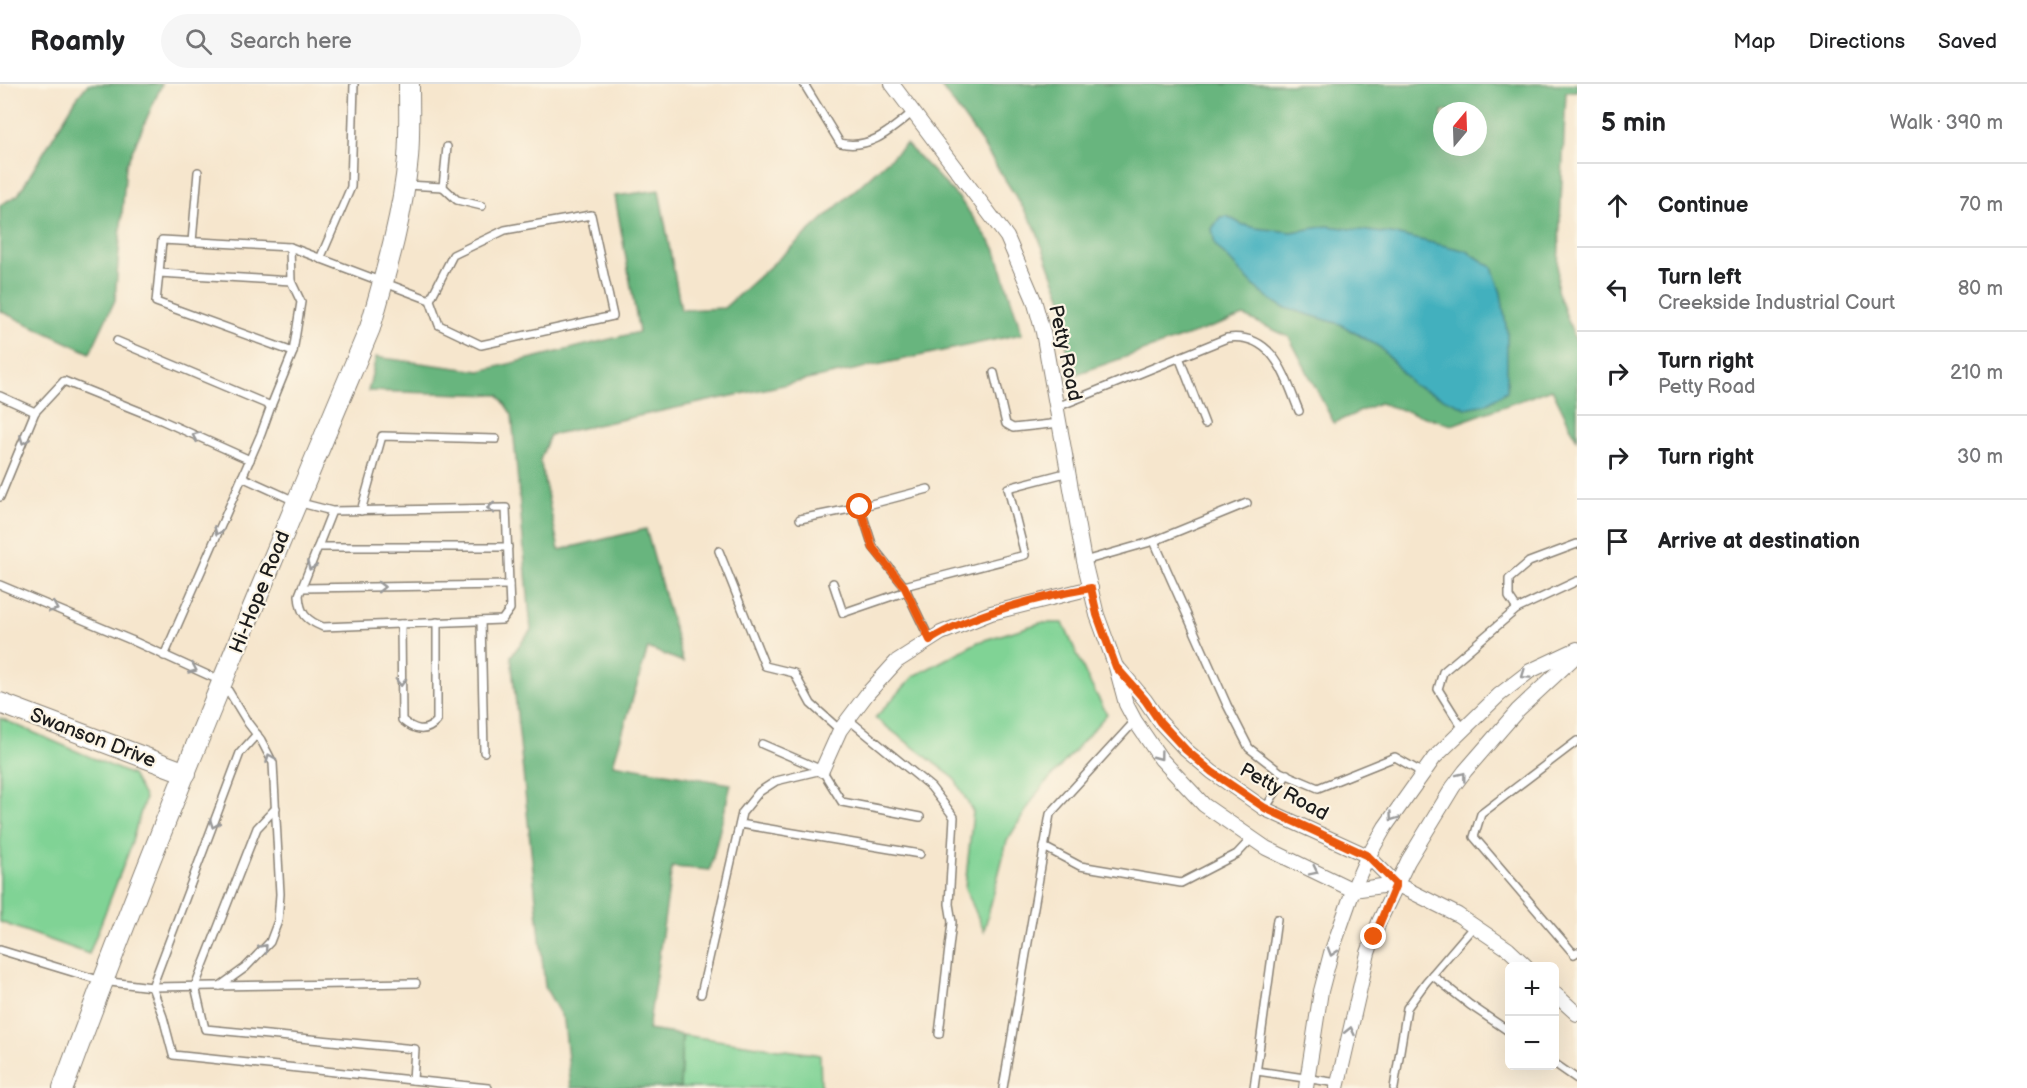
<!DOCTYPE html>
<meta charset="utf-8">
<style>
:root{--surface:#fff;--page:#f6f6f6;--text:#202124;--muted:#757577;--line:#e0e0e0}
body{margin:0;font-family:"Balsamiq Sans",sans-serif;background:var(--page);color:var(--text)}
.controls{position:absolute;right:18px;bottom:18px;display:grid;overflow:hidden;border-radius:9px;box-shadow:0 6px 24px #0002}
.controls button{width:54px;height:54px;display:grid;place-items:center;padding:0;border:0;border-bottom:2px solid var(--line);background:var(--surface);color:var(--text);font:30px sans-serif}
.compass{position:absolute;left:1433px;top:18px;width:54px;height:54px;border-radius:50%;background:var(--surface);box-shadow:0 6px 24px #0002;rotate:19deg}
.stop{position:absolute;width:18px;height:18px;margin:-14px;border:4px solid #ea580c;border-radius:50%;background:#fff}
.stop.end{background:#ea580c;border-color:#fff;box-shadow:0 2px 6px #0008}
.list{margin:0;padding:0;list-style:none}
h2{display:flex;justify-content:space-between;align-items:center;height:78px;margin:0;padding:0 24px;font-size:26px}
h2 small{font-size:20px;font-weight:400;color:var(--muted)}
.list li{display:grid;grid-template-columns:39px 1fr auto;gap:18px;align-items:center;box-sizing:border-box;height:84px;padding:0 24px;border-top:2px solid var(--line)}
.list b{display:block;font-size:22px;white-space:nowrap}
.list p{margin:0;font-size:20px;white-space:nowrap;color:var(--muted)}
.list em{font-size:20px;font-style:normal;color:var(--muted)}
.icon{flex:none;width:33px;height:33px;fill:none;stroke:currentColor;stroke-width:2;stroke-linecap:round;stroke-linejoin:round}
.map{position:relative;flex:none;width:1577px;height:1004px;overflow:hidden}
header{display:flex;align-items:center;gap:36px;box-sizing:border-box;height:84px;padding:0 30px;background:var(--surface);border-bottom:2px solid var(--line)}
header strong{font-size:28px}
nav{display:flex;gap:33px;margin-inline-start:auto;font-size:21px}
.search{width:420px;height:54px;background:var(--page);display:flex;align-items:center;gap:15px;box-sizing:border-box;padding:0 21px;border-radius:33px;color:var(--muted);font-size:22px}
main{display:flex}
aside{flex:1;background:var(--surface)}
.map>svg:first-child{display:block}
.green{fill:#80d395;stroke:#4e7858;stroke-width:1.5}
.forest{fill:#68b57e;stroke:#42684d;stroke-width:1.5;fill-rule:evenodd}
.water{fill:#42b0be;stroke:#2f666d;stroke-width:1.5}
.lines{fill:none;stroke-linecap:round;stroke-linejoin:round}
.lane-casing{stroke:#898174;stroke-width:10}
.street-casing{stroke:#898174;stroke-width:16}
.secondary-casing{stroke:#898174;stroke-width:22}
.lane{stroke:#fff;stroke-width:7}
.street{stroke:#fff;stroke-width:14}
.secondary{stroke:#fff;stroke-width:20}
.oneway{stroke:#999}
.route{stroke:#ea580c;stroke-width:8}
.labels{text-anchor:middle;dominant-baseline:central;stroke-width:4.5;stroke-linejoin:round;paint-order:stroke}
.street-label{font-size:20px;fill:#1c1c1c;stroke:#fcf5e5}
</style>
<header>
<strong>Roamly</strong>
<div class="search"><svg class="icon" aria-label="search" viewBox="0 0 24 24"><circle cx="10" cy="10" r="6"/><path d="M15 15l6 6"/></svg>Search here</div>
<nav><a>Map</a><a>Directions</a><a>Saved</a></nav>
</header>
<main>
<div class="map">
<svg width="1577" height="1004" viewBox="0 0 1577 1004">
<rect width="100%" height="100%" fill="#fcf5e5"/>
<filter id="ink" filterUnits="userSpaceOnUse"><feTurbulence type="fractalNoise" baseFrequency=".0167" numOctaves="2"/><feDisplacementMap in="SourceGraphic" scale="12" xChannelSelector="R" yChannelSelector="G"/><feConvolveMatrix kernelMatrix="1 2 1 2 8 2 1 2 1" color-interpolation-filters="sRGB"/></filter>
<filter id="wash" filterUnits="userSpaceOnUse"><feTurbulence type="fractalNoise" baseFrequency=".008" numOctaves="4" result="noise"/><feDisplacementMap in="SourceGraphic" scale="24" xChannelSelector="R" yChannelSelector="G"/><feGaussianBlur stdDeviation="1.35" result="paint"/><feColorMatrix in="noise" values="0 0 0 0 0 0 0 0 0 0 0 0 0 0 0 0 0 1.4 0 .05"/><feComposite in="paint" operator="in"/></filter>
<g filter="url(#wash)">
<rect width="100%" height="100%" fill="#f6e6cd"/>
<!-- green -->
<g class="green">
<path d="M1040 539H1063L1089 597 1107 630 1037 709 1007 757 984 847 965 804 973 728 954 694 875 634 914 592 978 558Z"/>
<path d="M0 634 132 691 145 714 129 767 89 870 0 838Z"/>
<path d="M682 951 820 971 821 1004H680Z"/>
</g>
<!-- forest -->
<g class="forest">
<path d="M88 0H162L126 81 115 216 90 269 0 227V121L18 111 76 15Z"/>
<path d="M939 0H1577V7L1566 8 1557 206 1577 261V356L1552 305 1452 341 1379 319 1334 339 1289 253 1244 232 1068 293 1065 223 1034 141 978 53ZM1442 27H1478V63H1442Z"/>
<path d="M906 60 959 114 995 164 1022 250 550 351 540 376 559 466 646 445 683 578 648 564 613 680 731 700 710 786 672 783 648 946 682 951 680 1004H571L564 937 545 903 511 572 531 546 512 331 499 311 368 307 376 273 480 287 639 248 615 112 659 106 681 226 724 224Z"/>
</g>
<!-- water -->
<path class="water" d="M1227 132 1241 140 1256 144 1291 148 1328 142 1399 151 1467 167 1492 183 1501 209 1507 248V307L1486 320 1466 324 1413 301 1381 264 1340 240 1282 223 1260 208 1215 161 1212 145 1220 133Z"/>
</g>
<g filter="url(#ink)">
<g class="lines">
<!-- lane casing -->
<g class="lane-casing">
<g id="lane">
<path d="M804 0 840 59C870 66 891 46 913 28"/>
<path d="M407 101 443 103 447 63"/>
<path d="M443 103 457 116 482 122"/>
<path d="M192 158 198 88"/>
<path d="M320 175 351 103 354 0"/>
<path d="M159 189 162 156 290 163 430 216 439 241 481 261 613 232 591 131 505 146 453 171 430 216"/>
<path d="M291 197 301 218 293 268"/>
<path d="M117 257 271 322 261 350 164 572"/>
<path d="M1179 273 1205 340"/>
<path d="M994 289 1006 340 1013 344 1060 339"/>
<path d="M0 312 35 328"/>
<path d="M271 322 293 268 156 218 159 189 291 197 290 163"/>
<path d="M1057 323 1227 254C1274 248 1285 293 1299 327"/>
<path d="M242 393 297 418 332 427 506 424 510 525 502 536 323 543C306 536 300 530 299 511L332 427"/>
<path d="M0 413 35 328 64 297 161 336 250 376"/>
<path d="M361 427 382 352 496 355"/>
<path d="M800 435 860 423"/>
<path d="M1154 457 1247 419"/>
<path d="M1577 460 1529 478 1509 495V513L1517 525 1577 497"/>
<path d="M318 463H508"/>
<path d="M719 467 765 582 794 589 811 620 840 646"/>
<path d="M1084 477 1154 457 1227 621 1249 664 1280 688 1318 704 1395 673 1423 689"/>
<path d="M833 499 843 529 907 507"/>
<path d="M0 501 131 556 223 598 248 639 261 656 273 679 280 810 278 837 270 858 245 884 220 902"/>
<path d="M904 502 873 463 860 423 928 405"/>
<path d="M302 504 509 501"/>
<path d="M481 537 484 668"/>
<path d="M401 540 402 636C414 646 425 650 437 637V538"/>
<path d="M930 556 904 502 1025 471 1008 404 1069 388"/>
<path d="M848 635 931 703 954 733 949 820 952 838 939 950"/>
<path d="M1463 645 1438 605 1443 588 1517 525"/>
<path d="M257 650 240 669 152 903 163 933 173 971 488 1004"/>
<path d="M1577 657 1481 730 1474 753 1574 870 1577 868"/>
<path d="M762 660 822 686 842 718 920 733"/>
<path d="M276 724 257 744 195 902 205 945 415 965 413 996"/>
<path d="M1265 725 1287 690"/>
<path d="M740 740 920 770"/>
<path d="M1044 763 1080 782 1181 799 1237 770 1252 754"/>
<path d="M0 866 102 897 152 903 416 899"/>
<path d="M1432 891 1470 921 1510 948"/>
<path d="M701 910 742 729 759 708 776 697 822 686"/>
<path d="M1554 979 1577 995"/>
<path d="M1257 987 1338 999"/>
<path d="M1003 1004 1050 730 1135 637"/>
<path d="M1254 1004 1277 835"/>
<path d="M1394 1004 1407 924 1426 898 1474 842"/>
</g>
</g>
<!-- street casing -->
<g class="street-casing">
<g id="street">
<path d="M892 0 1007 153 1034 216 1043 248 1084 477 1097 531 1116 583 1126 620 1135 637 1161 675 1204 721 1266 764 1353 806 1396 800"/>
<path d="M1120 586 1145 616 1160 638 1186 666 1212 688 1265 725 1368 772 1396 800 1458 831 1508 865 1526 882"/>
<path d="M822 686 840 646 867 610 897 577 941 549 991 529 1091 504"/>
<path d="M1554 909 1577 930"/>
<path d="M1306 1004 1321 907 1331 869 1355 801 1365 778 1385 743 1434 674 1499 611 1530 587 1577 565"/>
<path d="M1337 1004 1368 869 1379 838 1408 777 1453 703 1465 687 1518 626 1577 571"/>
</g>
</g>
<!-- secondary casing -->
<g class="secondary-casing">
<g id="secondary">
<path d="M0 619 186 689"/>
<path d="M63 1004C157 748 264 496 370 244 386 188 403 131 408 74 410 49 409 24 409 0"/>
</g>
</g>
<!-- lane -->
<use href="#lane" class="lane"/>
<!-- street -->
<use href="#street" class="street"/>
<!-- secondary -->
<use href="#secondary" class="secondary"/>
</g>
<!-- one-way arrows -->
<defs><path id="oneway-chevron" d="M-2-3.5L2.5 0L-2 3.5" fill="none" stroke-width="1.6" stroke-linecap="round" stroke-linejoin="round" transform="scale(1.5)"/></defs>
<g class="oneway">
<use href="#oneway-chevron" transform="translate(196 352) rotate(-156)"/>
<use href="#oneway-chevron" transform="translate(24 356) rotate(112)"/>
<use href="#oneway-chevron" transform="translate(491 424) rotate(179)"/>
<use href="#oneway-chevron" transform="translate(218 447) rotate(113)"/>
<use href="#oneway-chevron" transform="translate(311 482) rotate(112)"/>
<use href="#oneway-chevron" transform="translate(381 503) rotate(-1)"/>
<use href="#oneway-chevron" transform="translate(54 524) rotate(23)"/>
<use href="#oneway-chevron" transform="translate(193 585) rotate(24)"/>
<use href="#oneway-chevron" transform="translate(1525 591) rotate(145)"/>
<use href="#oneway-chevron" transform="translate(401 598) rotate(89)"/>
<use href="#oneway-chevron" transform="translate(1159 672) rotate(53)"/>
<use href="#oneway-chevron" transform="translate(270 674) rotate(-113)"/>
<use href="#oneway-chevron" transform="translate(1462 692) rotate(-52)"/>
<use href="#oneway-chevron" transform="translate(1393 733) rotate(125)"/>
<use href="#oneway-chevron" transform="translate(214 740) rotate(111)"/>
<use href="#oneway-chevron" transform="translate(1314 787) rotate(26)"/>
<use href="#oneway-chevron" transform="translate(264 864) rotate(-48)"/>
<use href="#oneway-chevron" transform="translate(1332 868) rotate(107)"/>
<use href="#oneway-chevron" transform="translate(1350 947) rotate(-77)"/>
</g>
</g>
<g class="lines" filter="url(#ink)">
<!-- route -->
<path class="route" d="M860 423 873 464 904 502 930 556C970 530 1043 512 1091 504L1097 531 1116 583 1145 616 1160 638 1186 666 1212 688 1265 724 1368 772 1396 800 1374 853"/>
</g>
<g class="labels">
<!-- street labels -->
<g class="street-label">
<text transform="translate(1065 269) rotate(78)">Petty Road</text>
<text transform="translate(260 508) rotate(-68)">Hi-Hope Road</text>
<text transform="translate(93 654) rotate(21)">Swanson Drive</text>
<text transform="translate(1284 708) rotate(29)">Petty Road</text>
</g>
</g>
</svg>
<div class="controls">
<button>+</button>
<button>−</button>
</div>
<svg class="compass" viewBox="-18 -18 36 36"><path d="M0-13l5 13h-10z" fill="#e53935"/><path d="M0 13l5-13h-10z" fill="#757577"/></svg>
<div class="stop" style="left:860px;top:423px"></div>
<div class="stop end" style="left:1374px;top:853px"></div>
</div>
<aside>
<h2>5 min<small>Walk · 390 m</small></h2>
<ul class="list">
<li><svg class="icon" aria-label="ahead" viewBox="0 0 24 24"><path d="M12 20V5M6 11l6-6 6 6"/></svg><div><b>Continue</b></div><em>70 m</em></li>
<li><svg class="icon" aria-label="left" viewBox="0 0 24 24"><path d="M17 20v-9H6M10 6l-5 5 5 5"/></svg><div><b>Turn left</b><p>Creekside Industrial Court</p></div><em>80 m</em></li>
<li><svg class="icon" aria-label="right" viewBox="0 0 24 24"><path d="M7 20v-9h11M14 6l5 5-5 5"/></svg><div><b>Turn right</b><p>Petty Road</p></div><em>210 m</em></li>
<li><svg class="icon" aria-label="right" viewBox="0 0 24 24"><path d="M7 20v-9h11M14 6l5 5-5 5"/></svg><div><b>Turn right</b></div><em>30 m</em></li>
<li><svg class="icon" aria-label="arrive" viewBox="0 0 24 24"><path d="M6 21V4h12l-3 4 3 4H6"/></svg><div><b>Arrive at destination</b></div></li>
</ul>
</aside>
</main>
